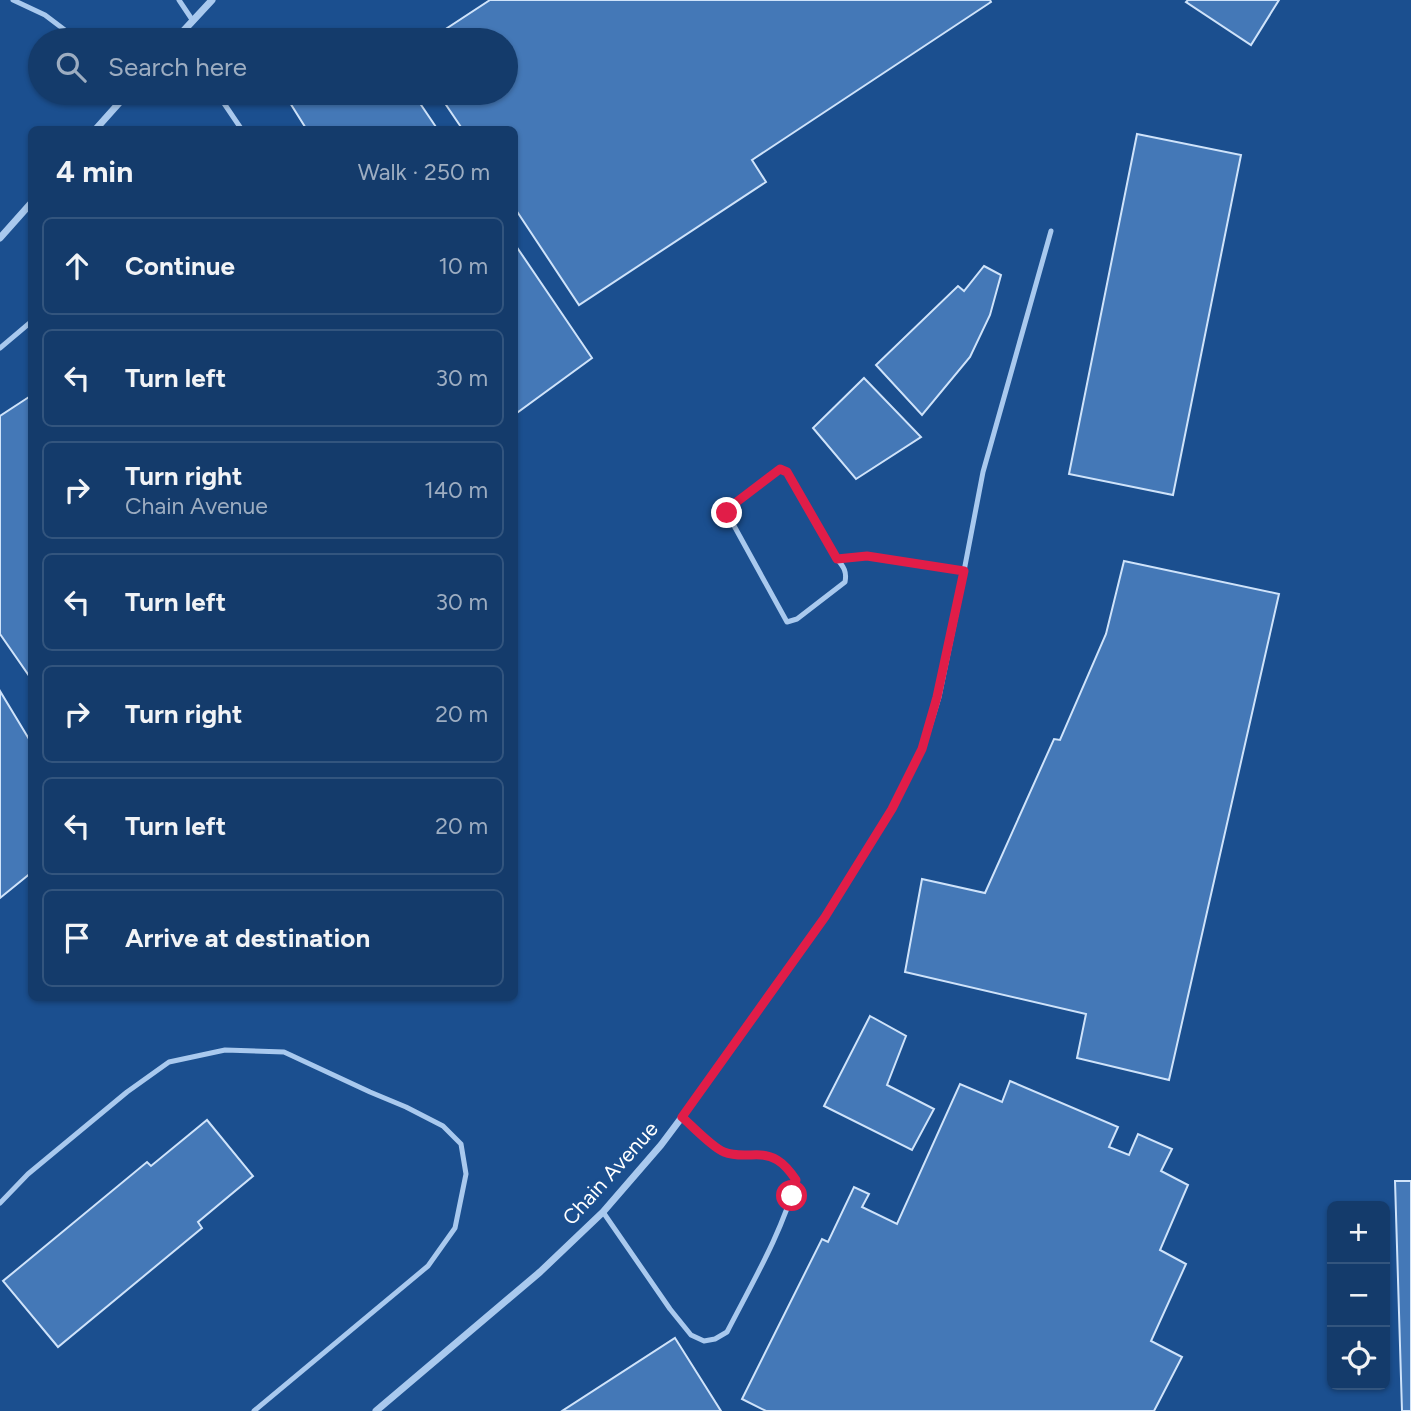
<!DOCTYPE html>
<meta charset="utf-8">
<style>
:root{--surface:#143b6b;--page:#214673;--text:#f1f3f6;--muted:#9dadc1;--line:#33557e}
body{margin:0;font-family:Figtree,sans-serif;background:var(--page);color:var(--text)}
.controls{position:absolute;right:21px;bottom:21px;display:grid;overflow:hidden;border-radius:10px;box-shadow:0 2px 5px #0004}
.controls button{width:63px;height:63px;display:grid;place-items:center;padding:0;border:0;border-bottom:2px solid var(--line);background:var(--surface);color:var(--text);font:35px sans-serif}
.stop{position:absolute;width:21px;height:21px;margin:-16px;border:5px solid #e11d48;border-radius:50%;background:#fff}
.stop.end{background:#e11d48;border-color:#fff;box-shadow:0 2px 7px #0008}
.list{margin:0;padding:0;list-style:none}
h2{display:flex;justify-content:space-between;align-items:center;height:91px;margin:0;padding:0 28px;font-size:30px}
h2 small{font-size:23px;font-weight:400;color:var(--muted)}
.list li{display:grid;grid-template-columns:46px 1fr auto;gap:21px;align-items:center;box-sizing:border-box;height:98px;margin:0 14px 14px;padding:0 14px;border:2px solid var(--line);border-radius:10px}
.list b{display:block;font-size:26px;white-space:nowrap}
.list p{margin:0;font-size:23px;white-space:nowrap;color:var(--muted)}
.list em{font-size:23px;font-style:normal;color:var(--muted)}
.icon{flex:none;width:38px;height:38px;fill:none;stroke:currentColor;stroke-width:2;stroke-linecap:round;stroke-linejoin:round}
.map{position:relative;flex:none;width:1411px;height:1411px;overflow:hidden}
.search{position:absolute;background:var(--surface);box-shadow:0 2px 5px #0004;left:28px;top:28px;width:490px;height:77px;display:flex;align-items:center;gap:18px;box-sizing:border-box;padding:0 24px;border-radius:38px;color:var(--muted);font-size:26px}
.panel{position:absolute;background:var(--surface);box-shadow:0 2px 5px #0004;left:28px;top:126px;width:490px;height:875px;border-radius:10px}
.map>svg:first-child{display:block}
.building{fill:#4478b7;stroke:#cfe3fa;stroke-width:2}
.lines{fill:none;stroke-linecap:round;stroke-linejoin:round}
.service{stroke:#a9c9ee;stroke-width:5}
.minor{stroke:#a9c9ee;stroke-width:7}
.route{stroke:#e11d48;stroke-width:9}
.labels{text-anchor:middle;dominant-baseline:central;stroke-width:6;stroke-linejoin:round;paint-order:stroke}
.street-label{font-size:21px;fill:#fff;stroke:#1b4f8f}
</style>
<div class="map">
<svg width="1411" height="1411" viewBox="0 0 1411 1411">
<rect width="100%" height="100%" fill="#1b4f8f"/>
<!-- building -->
<g class="building">
<path d="M490 0H990L991 2 752 160 766 182 579 305 514 207V130H463L438 93H506V40H429Z"/>
<path d="M1188 0H1279L1251 45 1186 2Z"/>
<path d="M295 93H413L438 130H307L287 98Z"/>
<path d="M1137 134 1241 155 1173 495 1069 474Z"/>
<path d="M514 243 592 358 514 415Z"/>
<path d="M984 266 1001 275 990 315 970 357 922 415 876 365 958 286 964 291Z"/>
<path d="M864 378 921 437 856 479 813 428Z"/>
<path d="M32 395V680L0 634V416Z"/>
<path d="M1124 561 1279 594 1169 1080 1077 1058 1086 1014 905 972 922 879 985 893 1054 739 1060 740 1106 634Z"/>
<path d="M0 691 32 744V872L0 898Z"/>
<path d="M870 1016 906 1036 887 1085 934 1109 912 1150 824 1106Z"/>
<path d="M1010 1081 1118 1127 1109 1147 1129 1155 1138 1134 1172 1149 1161 1171 1188 1185 1160 1250 1186 1264 1151 1341 1182 1357 1154 1411H766L742 1399 822 1239 828 1242 854 1187 869 1194 862 1207 897 1224 960 1084 1002 1102Z"/>
<path d="M207 1120 253 1176 198 1222 202 1228 58 1347 3 1281 147 1162 151 1166Z"/>
<path d="M1395 1181H1411V1411H1402Z"/>
<path d="M675 1338 721 1411H562Z"/>
</g>
<g class="lines">
<!-- service -->
<g class="service">
<path d="M13 0 45 15 78 40"/>
<path d="M179 0 193 21"/>
<path d="M217 93 242 130"/>
<path d="M0 348 32 321"/>
<path d="M780 469 787 472 837 559C844 567 847 572 845 582L797 619 787 622 727 513 730 507Z"/>
<path d="M837 559 868 556 964 571 983 472 1051 231"/>
<path d="M0 1203 28 1174 127 1092 169 1062 225 1050 284 1052 370 1092 406 1107 443 1126 461 1144 466 1174 455 1228 428 1266 254 1411"/>
<path d="M603 1212 670 1309 691 1335 704 1341 715 1339 727 1332C752 1283 782 1233 796 1180 784 1162 773 1153 751 1155 742 1155 734 1156 724 1152 713 1148 692 1126 682 1117"/>
</g>
<!-- minor -->
<g class="minor">
<path d="M175 40 212 0"/>
<path d="M95 130 128 93"/>
<path d="M0 238 32 202"/>
<path d="M376 1411 540 1272 603 1212 661 1145 682 1117 825 917 892 809 922 749 938 697 964 571"/>
</g>
</g>
<g class="lines">
<!-- route -->
<path class="route" d="M727 513 730 507 780 469 787 472 837 559 867 556 964 571 937 697 922 749 892 809 825 917 682 1117C692 1126 713 1148 724 1152 734 1156 742 1155 751 1155 773 1153 784 1162 796 1180L792 1196"/>
</g>
<g class="labels">
<!-- street labels -->
<g class="street-label">
<text transform="translate(610 1173) rotate(-48)">Chain Avenue</text>
</g>
</g>
</svg>
<div class="controls">
<button>+</button>
<button>−</button>
<button><svg class="icon" aria-label="locate" viewBox="0 0 24 24"><circle cx="12" cy="12" r="6"/><path d="M12 2v4M12 18v4M2 12h4M18 12h4"/></svg></button>
</div>
<div class="stop" style="left:792px;top:1196px"></div>
<div class="stop end" style="left:727px;top:513px"></div>
<div class="search"><svg class="icon" aria-label="search" viewBox="0 0 24 24"><circle cx="10" cy="10" r="6"/><path d="M15 15l6 6"/></svg>Search here</div>
<section class="panel">
<h2>4 min<small>Walk · 250 m</small></h2>
<ul class="list">
<li><svg class="icon" aria-label="ahead" viewBox="0 0 24 24"><path d="M12 20V5M6 11l6-6 6 6"/></svg><div><b>Continue</b></div><em>10 m</em></li>
<li><svg class="icon" aria-label="left" viewBox="0 0 24 24"><path d="M17 20v-9H6M10 6l-5 5 5 5"/></svg><div><b>Turn left</b></div><em>30 m</em></li>
<li><svg class="icon" aria-label="right" viewBox="0 0 24 24"><path d="M7 20v-9h11M14 6l5 5-5 5"/></svg><div><b>Turn right</b><p>Chain Avenue</p></div><em>140 m</em></li>
<li><svg class="icon" aria-label="left" viewBox="0 0 24 24"><path d="M17 20v-9H6M10 6l-5 5 5 5"/></svg><div><b>Turn left</b></div><em>30 m</em></li>
<li><svg class="icon" aria-label="right" viewBox="0 0 24 24"><path d="M7 20v-9h11M14 6l5 5-5 5"/></svg><div><b>Turn right</b></div><em>20 m</em></li>
<li><svg class="icon" aria-label="left" viewBox="0 0 24 24"><path d="M17 20v-9H6M10 6l-5 5 5 5"/></svg><div><b>Turn left</b></div><em>20 m</em></li>
<li><svg class="icon" aria-label="arrive" viewBox="0 0 24 24"><path d="M6 21V4h12l-3 4 3 4H6"/></svg><div><b>Arrive at destination</b></div></li>
</ul>
</section>
</div>
